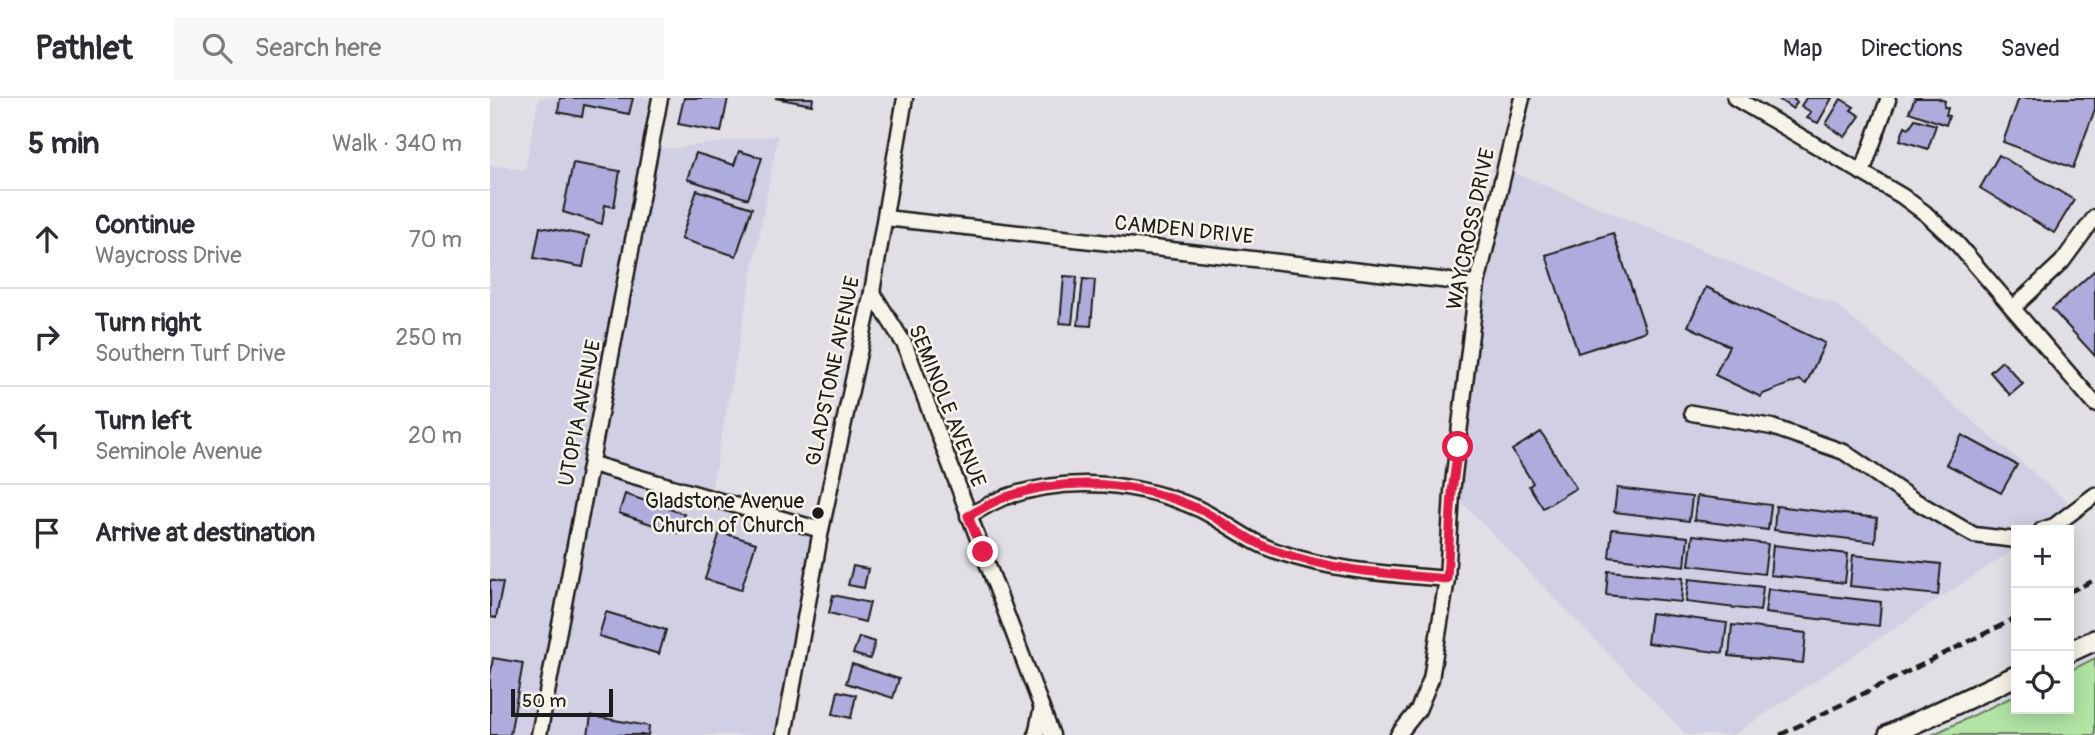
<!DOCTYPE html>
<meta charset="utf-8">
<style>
:root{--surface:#fff;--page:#f7f7f7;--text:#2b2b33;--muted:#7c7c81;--line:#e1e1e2}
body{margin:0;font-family:Pangolin,sans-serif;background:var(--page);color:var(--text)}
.controls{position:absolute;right:21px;bottom:21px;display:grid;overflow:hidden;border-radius:0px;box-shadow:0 4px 18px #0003}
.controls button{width:63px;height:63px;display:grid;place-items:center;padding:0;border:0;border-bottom:2px solid var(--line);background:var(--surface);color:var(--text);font:35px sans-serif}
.scale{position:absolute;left:21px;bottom:18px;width:102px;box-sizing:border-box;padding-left:7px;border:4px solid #1c1c1c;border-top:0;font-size:19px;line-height:24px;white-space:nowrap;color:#1c1c1c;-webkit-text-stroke:5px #f7f3e8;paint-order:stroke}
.stop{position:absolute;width:21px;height:21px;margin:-16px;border:5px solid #e11d48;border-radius:50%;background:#fff}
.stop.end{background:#e11d48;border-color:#fff;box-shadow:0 2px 7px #0008}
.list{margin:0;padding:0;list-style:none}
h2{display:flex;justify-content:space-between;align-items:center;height:91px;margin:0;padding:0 28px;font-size:30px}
h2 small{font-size:23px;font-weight:400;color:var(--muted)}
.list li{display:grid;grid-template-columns:46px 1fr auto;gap:21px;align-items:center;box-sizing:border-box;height:98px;padding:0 28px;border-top:2px solid var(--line)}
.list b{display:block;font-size:26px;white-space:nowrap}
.list p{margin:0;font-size:23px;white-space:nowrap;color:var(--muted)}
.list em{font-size:23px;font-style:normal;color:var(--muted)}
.icon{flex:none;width:38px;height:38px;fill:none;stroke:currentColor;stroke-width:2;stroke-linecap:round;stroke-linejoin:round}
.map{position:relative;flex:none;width:1605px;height:637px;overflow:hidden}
header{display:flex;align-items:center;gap:42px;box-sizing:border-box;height:98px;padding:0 35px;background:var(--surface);border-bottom:2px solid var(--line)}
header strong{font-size:33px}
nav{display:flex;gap:38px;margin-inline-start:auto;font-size:24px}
.search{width:490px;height:63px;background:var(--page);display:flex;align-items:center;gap:18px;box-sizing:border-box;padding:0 24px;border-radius:0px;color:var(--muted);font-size:26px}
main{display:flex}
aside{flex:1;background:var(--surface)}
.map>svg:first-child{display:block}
.built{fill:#d1cfe3}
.green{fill:#b2e4a4;stroke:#678060;stroke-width:2}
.building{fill:#adacdd;stroke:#1c1c1c;stroke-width:2}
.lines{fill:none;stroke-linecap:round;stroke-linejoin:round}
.street-casing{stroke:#1c1c1c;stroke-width:19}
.secondary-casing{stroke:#1c1c1c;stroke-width:24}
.street{stroke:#f7f3e8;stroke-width:14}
.secondary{stroke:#f7f3e8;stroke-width:19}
.rail{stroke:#1c1c1c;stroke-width:4.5;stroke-dasharray:10 5;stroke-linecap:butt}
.route{stroke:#e11d48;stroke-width:9}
.poi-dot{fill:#1c1c1c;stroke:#f7f3e8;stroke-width:2.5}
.labels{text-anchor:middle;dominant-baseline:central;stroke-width:5;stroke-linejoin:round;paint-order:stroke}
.street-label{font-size:21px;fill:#1c1c1c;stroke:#f7f3e8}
.poi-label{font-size:21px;fill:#1c1c1c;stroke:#f7f3e8;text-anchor:end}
</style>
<header>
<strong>Pathlet</strong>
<div class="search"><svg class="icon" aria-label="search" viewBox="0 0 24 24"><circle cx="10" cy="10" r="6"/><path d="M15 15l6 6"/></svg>Search here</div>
<nav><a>Map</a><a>Directions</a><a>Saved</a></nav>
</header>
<main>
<aside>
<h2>5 min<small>Walk · 340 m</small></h2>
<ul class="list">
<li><svg class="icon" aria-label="ahead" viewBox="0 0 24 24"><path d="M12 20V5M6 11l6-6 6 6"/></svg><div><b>Continue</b><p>Waycross Drive</p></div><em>70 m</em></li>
<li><svg class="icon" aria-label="right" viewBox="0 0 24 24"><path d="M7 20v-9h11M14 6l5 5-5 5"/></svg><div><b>Turn right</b><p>Southern Turf Drive</p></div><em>250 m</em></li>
<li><svg class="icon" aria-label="left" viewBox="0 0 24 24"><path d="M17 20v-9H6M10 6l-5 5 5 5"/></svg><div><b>Turn left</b><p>Seminole Avenue</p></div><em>20 m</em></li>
<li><svg class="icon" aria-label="arrive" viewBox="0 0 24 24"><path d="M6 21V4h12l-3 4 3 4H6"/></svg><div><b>Arrive at destination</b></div></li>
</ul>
</aside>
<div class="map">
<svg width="1605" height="637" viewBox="0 0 1605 637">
<rect width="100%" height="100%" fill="#e1dee5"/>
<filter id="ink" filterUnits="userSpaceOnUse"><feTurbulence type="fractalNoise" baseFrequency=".0143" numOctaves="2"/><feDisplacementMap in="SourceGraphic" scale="14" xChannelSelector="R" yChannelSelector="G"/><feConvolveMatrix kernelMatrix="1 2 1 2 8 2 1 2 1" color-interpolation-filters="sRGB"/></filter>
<g filter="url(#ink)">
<!-- built -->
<g class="built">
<path d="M49 0H170L162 49 185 50 288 37 220 399 331 432 294 637H0V67L35 72Z"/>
<path d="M1015 71 1346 207 1586 411 1554 432H1526V450L1243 637H1197L962 394 987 186Z"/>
</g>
<!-- green -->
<path class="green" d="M1605 560V637H1442L1526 597V611H1579V573Z"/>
<!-- building -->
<g class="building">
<path d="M70 0H143L139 16 94 7 92 19 68 14Z"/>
<path d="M194 0H238L231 34 188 26Z"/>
<path d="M285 0H323L322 7Z"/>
<path d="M1287 0H1305L1304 2 1307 4 1303 11Z"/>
<path d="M1316 0H1342L1328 25 1317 20 1321 14 1311 8Z"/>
<path d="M1425 0H1447L1455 3 1454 9 1458 10 1456 17 1459 18 1456 27 1419 14Z"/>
<path d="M1529 0H1605V11L1583 70 1513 44Z"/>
<path d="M1351 1 1364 9 1361 12 1370 18 1355 39 1336 26Z"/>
<path d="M1425 21 1446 27 1438 51 1410 42 1415 28 1419 30Z"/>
<path d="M249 53 272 60 258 101 197 81 206 55 244 67Z"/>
<path d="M1509 57 1584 102 1564 135 1490 90Z"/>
<path d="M83 65 130 73 124 109 115 107 112 126 73 114Z"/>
<path d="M207 92 262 110 246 158 191 141Z"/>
<path d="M50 129 99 138 93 169 44 160Z"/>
<path d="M1123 135 1156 233 1088 255 1056 157Z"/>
<path d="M1605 172V258L1562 211Z"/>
<path d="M574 178 587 179 582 226 570 225Z"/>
<path d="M593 181 605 182 601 228 588 227Z"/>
<path d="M1216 189 1335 245 1316 286 1309 282 1273 296 1271 299 1225 277 1239 248 1198 228Z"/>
<path d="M1512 263 1533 286 1520 297 1500 274Z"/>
<path d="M1051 334 1086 390 1053 410 1039 388 1043 385 1022 352Z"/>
<path d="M1472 337 1527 367 1511 395 1456 366Z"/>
<path d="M1127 390 1202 399 1199 423 1124 414Z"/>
<path d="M135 396 194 416 187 435 129 415Z"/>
<path d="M1207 398 1281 407 1278 432 1204 422Z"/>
<path d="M1286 408 1387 420 1385 444 1284 432Z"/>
<path d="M1122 431 1198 439 1195 468 1119 459Z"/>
<path d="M230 434 266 445 251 492 215 481Z"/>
<path d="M1203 437 1278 446 1274 476 1199 467Z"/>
<path d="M1283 447 1358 456 1355 485 1280 477Z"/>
<path d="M1363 457 1451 466 1448 497 1360 488Z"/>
<path d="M363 468 378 471 374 490 358 487Z"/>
<path d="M1118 473 1193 480 1191 504 1116 497Z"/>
<path d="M1199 481 1273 489 1270 513 1196 504Z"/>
<path d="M0 482 13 485 6 520 0 519Z"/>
<path d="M1278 491 1391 504 1389 528 1275 515Z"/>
<path d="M343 497 380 505 375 524 339 515Z"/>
<path d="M116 514 176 532 169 556 109 538Z"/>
<path d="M1161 515 1237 525 1233 555 1157 545Z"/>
<path d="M1242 527 1316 535 1313 565 1239 558Z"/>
<path d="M369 539 385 544 380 561 363 556Z"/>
<path d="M3 560 33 565 20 637H0V579Z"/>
<path d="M362 566 409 581 403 600 356 585Z"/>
<path d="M348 593 366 597 361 620 343 616Z"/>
<path d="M101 618 159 628 158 637H98Z"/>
</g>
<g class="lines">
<!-- street casing -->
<g class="street-casing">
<g id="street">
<path d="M1245 0 1412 98 1435 115 1464 142 1605 306"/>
<path d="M1372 75 1398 2"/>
<path d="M395 120 987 186"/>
<path d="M382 194 415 247 562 637"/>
<path d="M1523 210 1572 164 1605 119"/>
<path d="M1202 315 1282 329 1354 354 1422 401 1484 437 1526 442"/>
<path d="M102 366 331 432"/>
<path d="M478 418C490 412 503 403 516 399 580 377 648 384 709 411 736 424 760 445 789 454 843 473 901 476 957 481"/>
<path d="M1552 432 1564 428 1605 397"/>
<path d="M49 637 170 0"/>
<path d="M294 637 331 432 382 194 415 0"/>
<path d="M546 637 551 613"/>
<path d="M908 637 928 612 941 581 957 481 962 394 987 186 1032 0"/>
</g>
</g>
<!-- secondary casing -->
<g class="secondary-casing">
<g id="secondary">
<path d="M1579 554 1605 542"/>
<path d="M1399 637 1526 578"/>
</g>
</g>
<!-- street -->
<use href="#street" class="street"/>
<!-- secondary -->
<use href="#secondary" class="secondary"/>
<!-- rail -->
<g class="rail">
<path d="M1579 494 1605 482"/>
<path d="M1290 637 1526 520"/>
</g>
</g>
</g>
<g class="lines" filter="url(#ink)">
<!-- route -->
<path class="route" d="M493 454 478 418C490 412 503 403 516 399 580 377 648 384 709 411 736 424 760 445 789 454 843 473 901 476 957 481L962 394 968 349"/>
</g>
<!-- markers -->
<circle class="poi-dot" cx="328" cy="415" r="7"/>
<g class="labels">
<!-- street labels -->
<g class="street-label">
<text transform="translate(981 131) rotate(-78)">WAYCROSS DRIVE</text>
<text transform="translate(694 132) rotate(6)">CAMDEN DRIVE</text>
<text transform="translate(343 273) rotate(-78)">GLADSTONE AVENUE</text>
<text transform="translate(457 308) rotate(68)">SEMINOLE AVENUE</text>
<text transform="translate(90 315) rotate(-79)">UTOPIA AVENUE</text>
</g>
<!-- poi labels -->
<g class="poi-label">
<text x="314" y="403">Gladstone Avenue<tspan x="314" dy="24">Church of Church</tspan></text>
</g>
</g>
</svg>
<div class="controls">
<button>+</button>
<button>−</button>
<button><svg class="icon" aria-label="locate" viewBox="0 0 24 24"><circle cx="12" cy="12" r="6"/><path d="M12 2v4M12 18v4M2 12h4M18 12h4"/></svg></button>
</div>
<div class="scale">50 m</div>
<div class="stop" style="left:968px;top:349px"></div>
<div class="stop end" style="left:493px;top:454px"></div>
</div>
</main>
